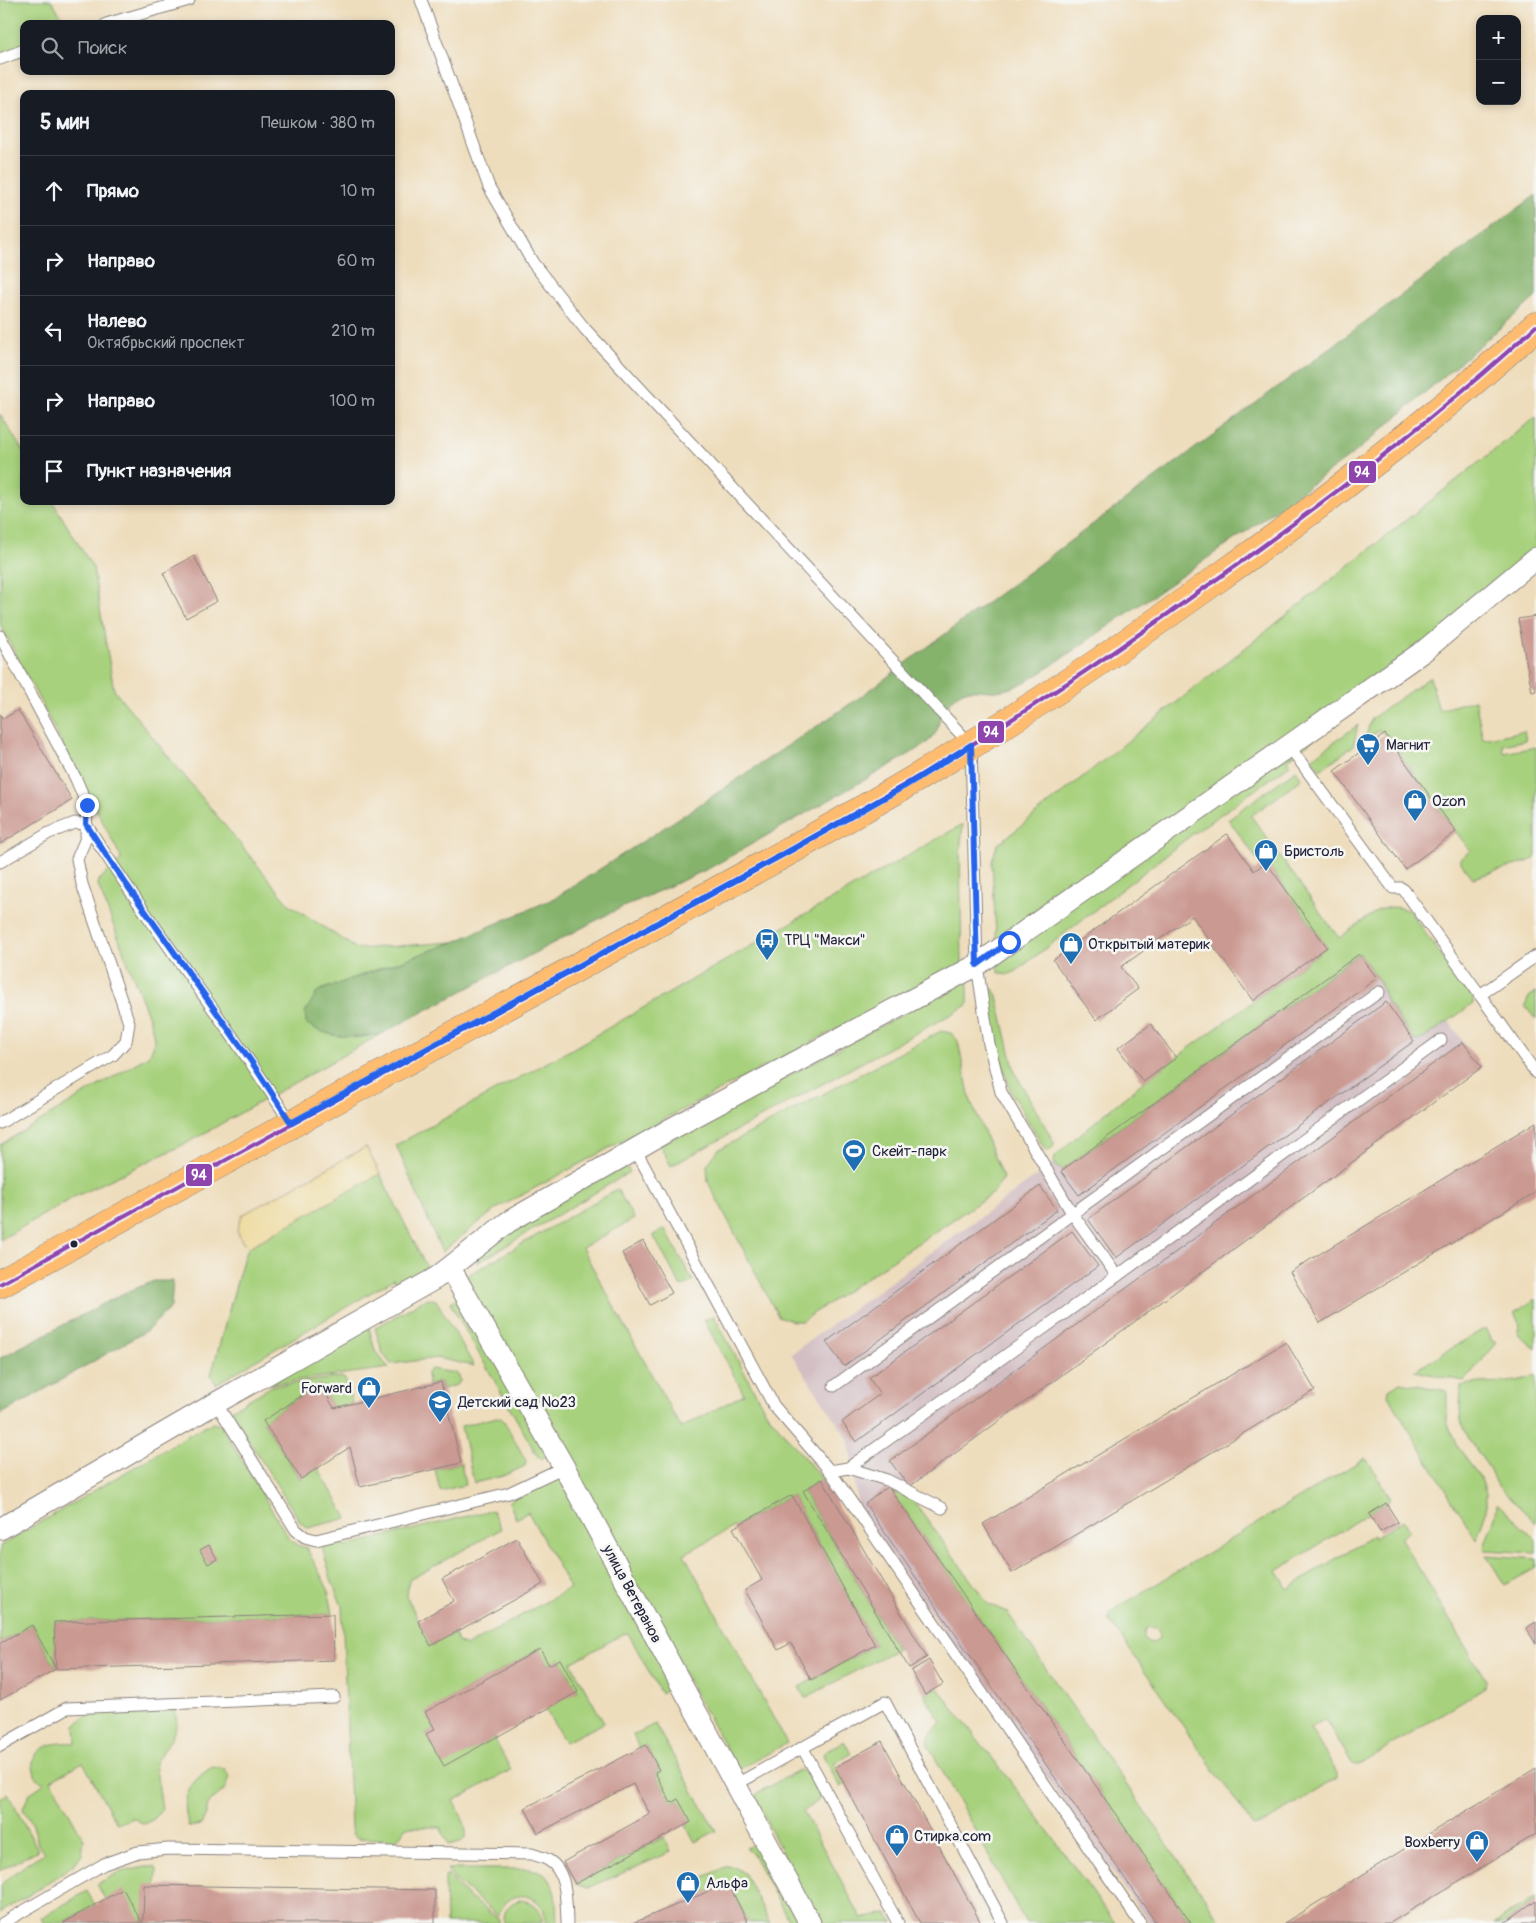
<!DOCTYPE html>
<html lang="ru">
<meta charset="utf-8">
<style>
:root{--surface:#171b24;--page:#242831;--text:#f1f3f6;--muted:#9ea1a6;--line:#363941}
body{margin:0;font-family:Pangolin,sans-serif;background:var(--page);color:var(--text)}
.controls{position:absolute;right:15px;top:15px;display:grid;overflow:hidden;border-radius:10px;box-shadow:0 2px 8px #0003}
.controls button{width:45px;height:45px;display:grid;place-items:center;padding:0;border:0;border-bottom:1px solid var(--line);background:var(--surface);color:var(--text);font:25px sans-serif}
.stop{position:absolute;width:15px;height:15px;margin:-11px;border:4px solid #2563eb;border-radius:50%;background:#fff}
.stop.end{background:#2563eb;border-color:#fff;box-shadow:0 1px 5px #0008}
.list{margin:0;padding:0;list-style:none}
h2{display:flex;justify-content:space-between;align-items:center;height:65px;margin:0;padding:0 20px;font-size:21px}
h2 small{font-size:16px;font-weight:400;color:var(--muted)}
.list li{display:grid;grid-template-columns:32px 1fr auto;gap:15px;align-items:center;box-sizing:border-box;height:70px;padding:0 20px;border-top:1px solid var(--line)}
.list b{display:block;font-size:19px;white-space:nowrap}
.list p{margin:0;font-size:16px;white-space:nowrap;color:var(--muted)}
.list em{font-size:16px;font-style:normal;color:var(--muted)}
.icon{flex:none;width:28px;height:28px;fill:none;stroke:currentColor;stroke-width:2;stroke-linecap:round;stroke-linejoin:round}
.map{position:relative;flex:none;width:1536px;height:1923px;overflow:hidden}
.search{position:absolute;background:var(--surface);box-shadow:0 2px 8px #0003;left:20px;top:20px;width:375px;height:55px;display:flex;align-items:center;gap:12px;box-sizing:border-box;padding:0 18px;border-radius:10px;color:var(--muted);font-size:19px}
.panel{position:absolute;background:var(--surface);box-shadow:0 2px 8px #0003;left:20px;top:90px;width:375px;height:415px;border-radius:10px}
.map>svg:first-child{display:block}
.industrial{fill:#d2bec3}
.green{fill:#a7d17d;stroke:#647a5c;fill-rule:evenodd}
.forest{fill:#85b36c;stroke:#546a54}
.sand{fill:#eeda9e;stroke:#887e6c}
.building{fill:#ca9991}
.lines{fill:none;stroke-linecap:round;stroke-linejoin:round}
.service-casing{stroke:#88807c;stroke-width:13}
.minor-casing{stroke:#88807c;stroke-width:23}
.primary-casing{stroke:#88807c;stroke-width:29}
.service{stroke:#fff;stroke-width:11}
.minor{stroke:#fff;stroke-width:21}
.primary{stroke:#febc70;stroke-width:28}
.bus-1-casing{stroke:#f6f6f2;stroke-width:8}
.bus-1{stroke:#8e44ad;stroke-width:4}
.route{stroke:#2563eb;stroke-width:6}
.bus-dot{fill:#22223b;stroke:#f6f6f2;stroke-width:2}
.labels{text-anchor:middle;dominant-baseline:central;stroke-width:5;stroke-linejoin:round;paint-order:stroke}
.poi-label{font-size:15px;fill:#22223b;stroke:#f6f6f2;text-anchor:start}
.street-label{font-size:15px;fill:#22223b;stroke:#f6f6f2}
.line-badge{stroke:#f6f6f2;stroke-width:2}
.badge-label{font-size:14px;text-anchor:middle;font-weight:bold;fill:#fff}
</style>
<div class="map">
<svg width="1536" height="1923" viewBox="0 0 1536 1923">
<rect width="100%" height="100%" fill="#f6f6f2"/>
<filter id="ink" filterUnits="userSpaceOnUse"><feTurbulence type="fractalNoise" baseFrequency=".02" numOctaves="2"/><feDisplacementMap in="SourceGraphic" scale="10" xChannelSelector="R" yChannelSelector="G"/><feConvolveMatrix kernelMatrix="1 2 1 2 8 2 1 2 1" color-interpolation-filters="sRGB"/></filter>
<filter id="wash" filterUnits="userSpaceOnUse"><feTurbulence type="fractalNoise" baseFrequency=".0096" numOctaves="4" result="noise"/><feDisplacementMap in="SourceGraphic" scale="20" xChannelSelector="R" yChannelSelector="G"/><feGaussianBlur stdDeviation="1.12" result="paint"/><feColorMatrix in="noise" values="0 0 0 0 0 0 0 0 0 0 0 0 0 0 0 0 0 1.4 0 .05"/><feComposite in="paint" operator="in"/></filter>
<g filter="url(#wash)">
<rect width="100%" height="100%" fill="#eeddbc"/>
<!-- industrial -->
<path class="industrial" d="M1380 927 1482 1067 898 1496 1197 1923H1149L858 1509 849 1440 791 1354Z"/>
<!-- green -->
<g class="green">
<path d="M0 0H51L66 24H24V57L0 59Z"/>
<path d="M0 414 24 453V501H52L93 568 114 690 289 904 357 949 454 942 318 991 354 1038 381 1034 187 1143 74 1197 0 1240V1145L148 1056C158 1043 153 1033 149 1018L98 885 99 880 120 861 121 857 0 624Z"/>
<path d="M1536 417V566L1287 760 1290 765 1194 833 1015 972 1006 975 998 972 992 862 997 845Z"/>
<path d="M1430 677 1439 710 1475 700 1483 739 1524 731 1526 740 1503 745 1504 753 1536 747V857L1530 861 1473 878 1459 860 1470 851 1385 734 1379 730 1365 740 1371 719Z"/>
<path d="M1358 725 1353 746 1320 770 1312 758Z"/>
<path d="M1296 770 1302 779 1251 816 1339 938 1378 910C1390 906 1398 906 1409 911L1473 998V1004L1423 1039 1415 1041 1387 1002 1380 982 1360 954H1358L1062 1170 1057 1167 1054 1162 1055 1157 1067 1145 1143 1082 1327 947 1262 856 1257 859 1228 819Z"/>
<path d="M963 824 960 853 962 964 624 1140 496 1209 442 1252 396 1145 570 1050Z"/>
<path d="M968 979V1005L671 1166 660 1145Z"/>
<path d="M991 988 994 990 997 996 1015 1073 1054 1142V1146L1048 1151 1044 1148 1010 1090 994 1033 988 990Z"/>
<path d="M1536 992V1020L1525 1006 1529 997Z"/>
<path d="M941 1031 951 1033 958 1041 970 1099 1003 1178 994 1192 802 1321H793L778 1316 708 1182 707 1165 718 1150Z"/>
<path d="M625 1163 630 1172 477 1263 478 1253 516 1225Z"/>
<path d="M380 1174 429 1272 404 1286H399L394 1279 216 1384 211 1375 244 1256 249 1247Z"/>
<path d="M617 1189 634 1219 582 1248 681 1428 744 1394 704 1320 714 1316 764 1409 822 1479 803 1491 897 1649 805 1698 799 1687 875 1645 792 1495 684 1554 787 1743 738 1770 463 1278Z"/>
<path d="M665 1229 693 1281 681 1287 653 1235Z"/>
<path d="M460 1294 548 1453 542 1459 538 1457 450 1303Z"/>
<path d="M427 1298 436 1300 474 1366 437 1358 391 1364 383 1354 375 1328Z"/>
<path d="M1536 1299V1349L1517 1333 1520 1325 1514 1313Z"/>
<path d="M369 1327 375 1351 389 1368 270 1384Z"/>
<path d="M1485 1328 1492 1341 1497 1343 1464 1381 1414 1371Z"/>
<path d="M431 1369 455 1373 459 1375 460 1382 456 1385 443 1389 441 1382 428 1385 427 1373Z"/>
<path d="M1536 1375V1523L1496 1484 1487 1465 1470 1441 1461 1421 1460 1409 1461 1386C1489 1379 1509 1387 1536 1375Z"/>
<path d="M341 1377 345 1379 352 1403 334 1408 319 1384 263 1421 300 1479 318 1468 347 1518 308 1528 301 1523 232 1414 231 1410 272 1386Z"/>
<path d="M1401 1382 1447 1391V1422L1458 1448 1481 1479 1486 1493V1512L1476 1540 1388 1395 1389 1389Z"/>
<path d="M497 1417 501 1418 504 1421 526 1461 525 1466 503 1476 474 1483 461 1426Z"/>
<path d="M213 1423 220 1424 290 1540 299 1546 306 1547 328 1589 333 1614 55 1622 56 1669 32 1625 0 1643V1546L204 1426Z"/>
<path d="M1365 1458 1368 1461 1391 1499 1277 1571 1288 1589 1373 1535 1374 1538 1403 1520 1409 1531 1401 1539 1486 1680 1485 1687 1359 1765H1354L1352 1763 1325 1719 1310 1728 1337 1773V1778L1261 1825 1254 1827 1109 1620C1108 1610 1122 1605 1130 1600ZM1148 1627 1156 1628 1159 1632V1638L1153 1643 1148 1642 1144 1638V1631Z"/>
<path d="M461 1463 465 1485 440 1491 435 1469Z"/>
<path d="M556 1476H559L672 1684 669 1689 661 1694 628 1633 623 1634 571 1663 604 1723 565 1742 545 1709 578 1691 560 1659 549 1665 540 1649 426 1712 435 1729 426 1734 444 1765 494 1738 511 1770 453 1801C458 1810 471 1829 464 1839 462 1843 454 1843 449 1845L440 1827H406L397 1840 358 1838 353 1835 351 1828 342 1606 332 1582 321 1543 337 1540 345 1546 492 1510 501 1529 409 1580 407 1597 431 1645 454 1633 459 1643 467 1646 570 1588 528 1512 516 1519 509 1502 516 1496Z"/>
<path d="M888 1486 913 1500 988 1604 1007 1612 1222 1923H1191Z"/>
<path d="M1497 1503 1536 1540V1553L1485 1550 1484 1547 1496 1514Z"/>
<path d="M1486 1555 1536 1559V1568L1505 1585Z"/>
<path d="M937 1687 1035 1813 1115 1923H1026L928 1745 930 1735 941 1722 925 1695Z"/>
<path d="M175 1708 177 1724 171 1739 155 1763 162 1809 154 1819 144 1824 133 1818 117 1824 83 1762 51 1780 84 1840 82 1855 73 1865 37 1890 0 1913V1885L28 1863 44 1853 38 1845 33 1825 23 1809 29 1794 45 1783 36 1778C35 1773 32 1767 33 1762 37 1743 61 1742 76 1743L75 1726 84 1717 106 1711Z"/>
<path d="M655 1724 716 1831 695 1842 686 1825 690 1822 678 1799 671 1803 655 1772 659 1770 646 1745 639 1749 633 1735Z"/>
<path d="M844 1741 851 1754 834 1764 845 1784 840 1787 823 1755 825 1751Z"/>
<path d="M212 1767 225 1769 229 1777 225 1789 208 1804 206 1815 201 1825 189 1827C180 1798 188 1783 212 1767Z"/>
<path d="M799 1770 812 1774 821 1791 818 1801 803 1811 862 1919 876 1915 888 1914 893 1923H818L754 1797 759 1792Z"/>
<path d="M8 1794 38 1850 0 1871V1798Z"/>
<path d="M664 1837 671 1852 588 1888 575 1884Z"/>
<path d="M759 1842 811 1923H790L752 1852 746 1848Z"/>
<path d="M727 1866 735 1867 745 1874 770 1923H748L728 1883 707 1892 700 1886V1879Z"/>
<path d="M146 1867H155L157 1869 156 1885 142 1923 105 1899 97 1884 120 1872Z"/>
<path d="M447 1869H529C533 1870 538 1870 541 1872 558 1880 556 1908 557 1923H545C548 1903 526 1888 509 1900 503 1904 501 1911 498 1916L454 1879Z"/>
<path d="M448 1875 467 1896 499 1919V1923H446L445 1877Z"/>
<path d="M87 1891 95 1905 63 1923H44L41 1918Z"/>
<path d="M1536 1897V1900L1504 1923H1494Z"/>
<path d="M520 1900C534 1901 543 1909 542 1923H504C503 1911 508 1903 520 1900Z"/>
</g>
<!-- forest -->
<g class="forest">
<path d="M1536 195V297L1357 451 1251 528 1042 672C1028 681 1014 689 997 691 983 692 972 686 959 694 950 700 943 711 939 721 938 725 938 729 936 732 930 744 914 751 903 758L708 869 612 912 381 1034C354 1038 329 1040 306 1023L305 1012 318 991 454 942 555 898 693 809 859 698Z"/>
<path d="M154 1281H173L171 1307 148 1330 0 1415V1358L124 1293Z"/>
</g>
<!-- sand -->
<path class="sand" d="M366 1147 380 1174 249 1247 242 1242 237 1230 242 1215Z"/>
<g id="blocks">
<!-- building -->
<g class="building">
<path d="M194 556 217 601 186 618 163 573Z"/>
<path d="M1536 616V691L1532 692 1518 619Z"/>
<path d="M18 710 72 800 0 844V714L3 719Z"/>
<path d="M1385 734 1456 832 1405 869 1334 771Z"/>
<path d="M1227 834 1254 871 1266 862 1327 947 1253 1001 1192 916 1121 967 1138 989 1096 1020 1053 960Z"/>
<path d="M1359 954 1377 978 1079 1195 1061 1171Z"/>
<path d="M1386 1002 1414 1041 1116 1258 1088 1219Z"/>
<path d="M1151 1024 1176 1058 1143 1082 1118 1048Z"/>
<path d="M1463 1042 1482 1067 909 1487 890 1461Z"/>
<path d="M1536 1122V1192L1320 1323 1290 1272Z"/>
<path d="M1040 1186 1057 1210 844 1366 826 1342Z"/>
<path d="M1072 1231 1098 1266 856 1442 842 1422 880 1394 869 1378Z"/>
<path d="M643 1241 672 1293 650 1305 622 1253Z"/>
<path d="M1286 1342 1315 1390 1012 1573 983 1524Z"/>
<path d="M441 1382 461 1463 360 1487 350 1447 301 1479 263 1421 320 1384 334 1408Z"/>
<path d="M822 1479 927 1657 909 1668 803 1491Z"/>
<path d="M888 1486 1191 1923H1156L865 1504Z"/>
<path d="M792 1495 875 1645 811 1680 791 1643 778 1650 745 1590 762 1580 733 1528Z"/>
<path d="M1386 1503 1398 1522 1380 1532 1369 1514Z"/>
<path d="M517 1538 543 1584 431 1646 418 1621 454 1601 442 1579Z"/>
<path d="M209 1545 217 1559 208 1564 200 1550Z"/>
<path d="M333 1614 334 1660 56 1669 0 1700V1643L32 1625 56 1669 54 1622Z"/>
<path d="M1536 1622V1644L1526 1628Z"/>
<path d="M540 1649 549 1665 560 1659 578 1692 444 1766 426 1734 435 1729 425 1712Z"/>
<path d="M929 1660 943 1684 925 1695 911 1671Z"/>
<path d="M882 1741 970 1903 981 1923H920L835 1767Z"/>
<path d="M646 1745 659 1770 655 1772 671 1803 678 1799 691 1822 575 1884 563 1862 650 1814 633 1784 538 1833 525 1808Z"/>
<path d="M1536 1768V1834L1390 1923H1284Z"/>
<path d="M728 1883 748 1923H633L707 1892Z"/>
<path d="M144 1885 435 1890V1923H143Z"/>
<path d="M123 1889 142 1923H63L105 1899Z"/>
<path d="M1536 1900V1923H1504Z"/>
</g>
</g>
</g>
<g filter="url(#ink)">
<use href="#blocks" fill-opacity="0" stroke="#88807c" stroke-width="1"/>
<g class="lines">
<!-- service casing -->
<g class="service-casing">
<g id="service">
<path d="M421 0 489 187 533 263 585 329 971 745 977 965 989 1044 1001 1092 1072 1213 1117 1276"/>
<path d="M106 24 189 0"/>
<path d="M0 59 24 50"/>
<path d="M0 636 76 779 87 805 86 838 77 859 82 884 129 1023 126 1041 113 1055 0 1123"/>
<path d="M1289 746 1393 888H1401L1404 890 1480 995 1536 956"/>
<path d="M0 862 49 833 75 823 86 824C151 927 226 1022 291 1123"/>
<path d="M1480 995 1536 1073"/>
<path d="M635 1149 774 1406 830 1471"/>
<path d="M834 1386 1379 992"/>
<path d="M216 1403 296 1530 305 1537 316 1540 509 1493 564 1467"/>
<path d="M848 1468 887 1480 942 1508"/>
<path d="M0 1746 67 1708 334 1697"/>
<path d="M802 1747 898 1923"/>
<path d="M735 1785 885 1702 1003 1923"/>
<path d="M3 1923 104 1864 138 1852 168 1849 532 1854C537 1856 543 1857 548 1860 568 1871 566 1903 567 1923"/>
<path d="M1140 1923 830 1471 848 1468 1117 1276 1441 1040"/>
</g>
</g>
<!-- minor casing -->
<g class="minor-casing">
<g id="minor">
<path d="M450 1268 564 1467 810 1923"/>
<path d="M0 1529 216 1403 436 1278 508 1222 669 1130 977 965 1425 650 1536 558"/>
</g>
</g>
<!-- primary casing -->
<g class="primary-casing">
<path id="primary" d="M0 1284 793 849C876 802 960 754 1040 701 1098 664 1154 624 1210 584 1323 504 1434 420 1536 326"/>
</g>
<!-- service -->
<use href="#service" class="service"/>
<!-- minor -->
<use href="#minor" class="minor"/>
<!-- primary -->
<use href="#primary" class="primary"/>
<!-- bus-1 casing -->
<g class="bus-1-casing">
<path id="bus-1" d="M0 1284 793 849C876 802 960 754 1040 701 1098 664 1154 624 1210 584 1323 504 1434 420 1536 326"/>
</g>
<!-- bus-1 -->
<use href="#bus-1" class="bus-1"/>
</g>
</g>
<g class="lines" filter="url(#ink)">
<!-- route -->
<path class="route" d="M87 805 86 824 112 864 253 1064 291 1123 793 849 905 786 971 745 977 965 1009 942"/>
</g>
<!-- icons -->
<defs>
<g id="supermarket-pin" transform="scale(1.25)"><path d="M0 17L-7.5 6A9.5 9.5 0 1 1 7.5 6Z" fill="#1f6fb2" stroke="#f6f6f2"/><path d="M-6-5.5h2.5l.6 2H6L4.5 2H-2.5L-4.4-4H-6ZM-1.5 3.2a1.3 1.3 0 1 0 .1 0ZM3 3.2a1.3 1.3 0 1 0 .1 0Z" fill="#fff"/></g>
<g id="shop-pin" transform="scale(1.25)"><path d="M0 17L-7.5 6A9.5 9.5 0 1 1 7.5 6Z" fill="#1f6fb2" stroke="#f6f6f2"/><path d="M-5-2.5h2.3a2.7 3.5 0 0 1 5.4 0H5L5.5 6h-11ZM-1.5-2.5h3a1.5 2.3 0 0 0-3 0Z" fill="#fff"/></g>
<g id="bus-pin" transform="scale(1.25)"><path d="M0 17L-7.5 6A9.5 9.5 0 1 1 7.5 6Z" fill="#1f6fb2" stroke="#f6f6f2"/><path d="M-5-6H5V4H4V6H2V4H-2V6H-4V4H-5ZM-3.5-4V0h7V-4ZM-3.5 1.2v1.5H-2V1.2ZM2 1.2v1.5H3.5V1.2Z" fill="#fff"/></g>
<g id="stadium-pin" transform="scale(1.25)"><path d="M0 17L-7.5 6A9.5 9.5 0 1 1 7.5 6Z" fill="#1f6fb2" stroke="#f6f6f2"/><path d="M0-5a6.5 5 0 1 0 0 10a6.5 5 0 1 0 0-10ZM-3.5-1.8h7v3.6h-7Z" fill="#fff"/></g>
<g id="school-pin" transform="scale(1.25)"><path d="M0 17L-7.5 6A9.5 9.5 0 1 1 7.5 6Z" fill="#1f6fb2" stroke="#f6f6f2"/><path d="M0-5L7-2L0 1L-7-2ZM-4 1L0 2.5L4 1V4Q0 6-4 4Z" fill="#fff"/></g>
</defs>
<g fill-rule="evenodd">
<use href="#supermarket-pin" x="1368" y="745"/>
<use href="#shop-pin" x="1415" y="801"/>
<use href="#shop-pin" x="1266" y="851"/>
<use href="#bus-pin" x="767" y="940"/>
<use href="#shop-pin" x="1071" y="944"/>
<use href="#stadium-pin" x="854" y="1151"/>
<use href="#shop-pin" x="369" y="1388"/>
<use href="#school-pin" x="440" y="1402"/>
<use href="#shop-pin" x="897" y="1836"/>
<use href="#shop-pin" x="1477" y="1842"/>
<use href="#shop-pin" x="688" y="1883"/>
</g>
<!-- markers -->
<circle class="bus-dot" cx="74" cy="1244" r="4.5"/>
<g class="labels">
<!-- poi labels -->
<g class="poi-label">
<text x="1386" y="745">Магнит</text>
<text x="1432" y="801">Ozon</text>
<text x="1284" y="851">Бристоль</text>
<text x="784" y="940">ТРЦ "Макси"</text>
<text x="1088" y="944">Открытый материк</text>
<text x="872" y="1151">Скейт-парк</text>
<text x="352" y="1388" text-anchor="end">Forward</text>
<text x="458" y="1402">Детский сад №23</text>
<text x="914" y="1836">Стирка.com</text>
<text x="1460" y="1842" text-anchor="end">Boxberry</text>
<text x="706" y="1883">Альфа</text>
</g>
<!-- street labels -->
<g class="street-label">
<text transform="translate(632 1594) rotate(62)">улица Ветеранов</text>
</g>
</g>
<g class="line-badge">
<rect x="1348" y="460" width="29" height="24" rx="5" fill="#8e44ad"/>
<rect x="977" y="720" width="28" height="24" rx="5" fill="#8e44ad"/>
<rect x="185" y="1163" width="28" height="24" rx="5" fill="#8e44ad"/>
</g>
<g class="badge-label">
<text x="1362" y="477">94</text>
<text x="991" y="737">94</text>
<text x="199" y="1180">94</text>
</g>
</svg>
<div class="controls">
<button>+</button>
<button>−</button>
</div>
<div class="stop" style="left:1009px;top:942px"></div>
<div class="stop end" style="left:87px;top:805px"></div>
<div class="search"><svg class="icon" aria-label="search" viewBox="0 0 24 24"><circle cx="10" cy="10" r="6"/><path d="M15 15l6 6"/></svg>Поиск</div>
<section class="panel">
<h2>5 мин<small>Пешком · 380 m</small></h2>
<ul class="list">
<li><svg class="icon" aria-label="ahead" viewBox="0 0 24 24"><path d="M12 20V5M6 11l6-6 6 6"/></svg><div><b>Прямо</b></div><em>10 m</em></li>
<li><svg class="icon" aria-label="right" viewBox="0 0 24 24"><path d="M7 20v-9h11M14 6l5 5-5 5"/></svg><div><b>Направо</b></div><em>60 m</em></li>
<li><svg class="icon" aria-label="left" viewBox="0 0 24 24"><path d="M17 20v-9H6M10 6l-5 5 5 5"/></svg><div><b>Налево</b><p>Октябрьский проспект</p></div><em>210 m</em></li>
<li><svg class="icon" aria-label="right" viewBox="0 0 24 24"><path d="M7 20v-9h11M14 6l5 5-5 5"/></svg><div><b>Направо</b></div><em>100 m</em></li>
<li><svg class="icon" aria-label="arrive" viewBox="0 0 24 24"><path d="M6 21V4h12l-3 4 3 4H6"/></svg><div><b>Пункт назначения</b></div></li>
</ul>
</section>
</div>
